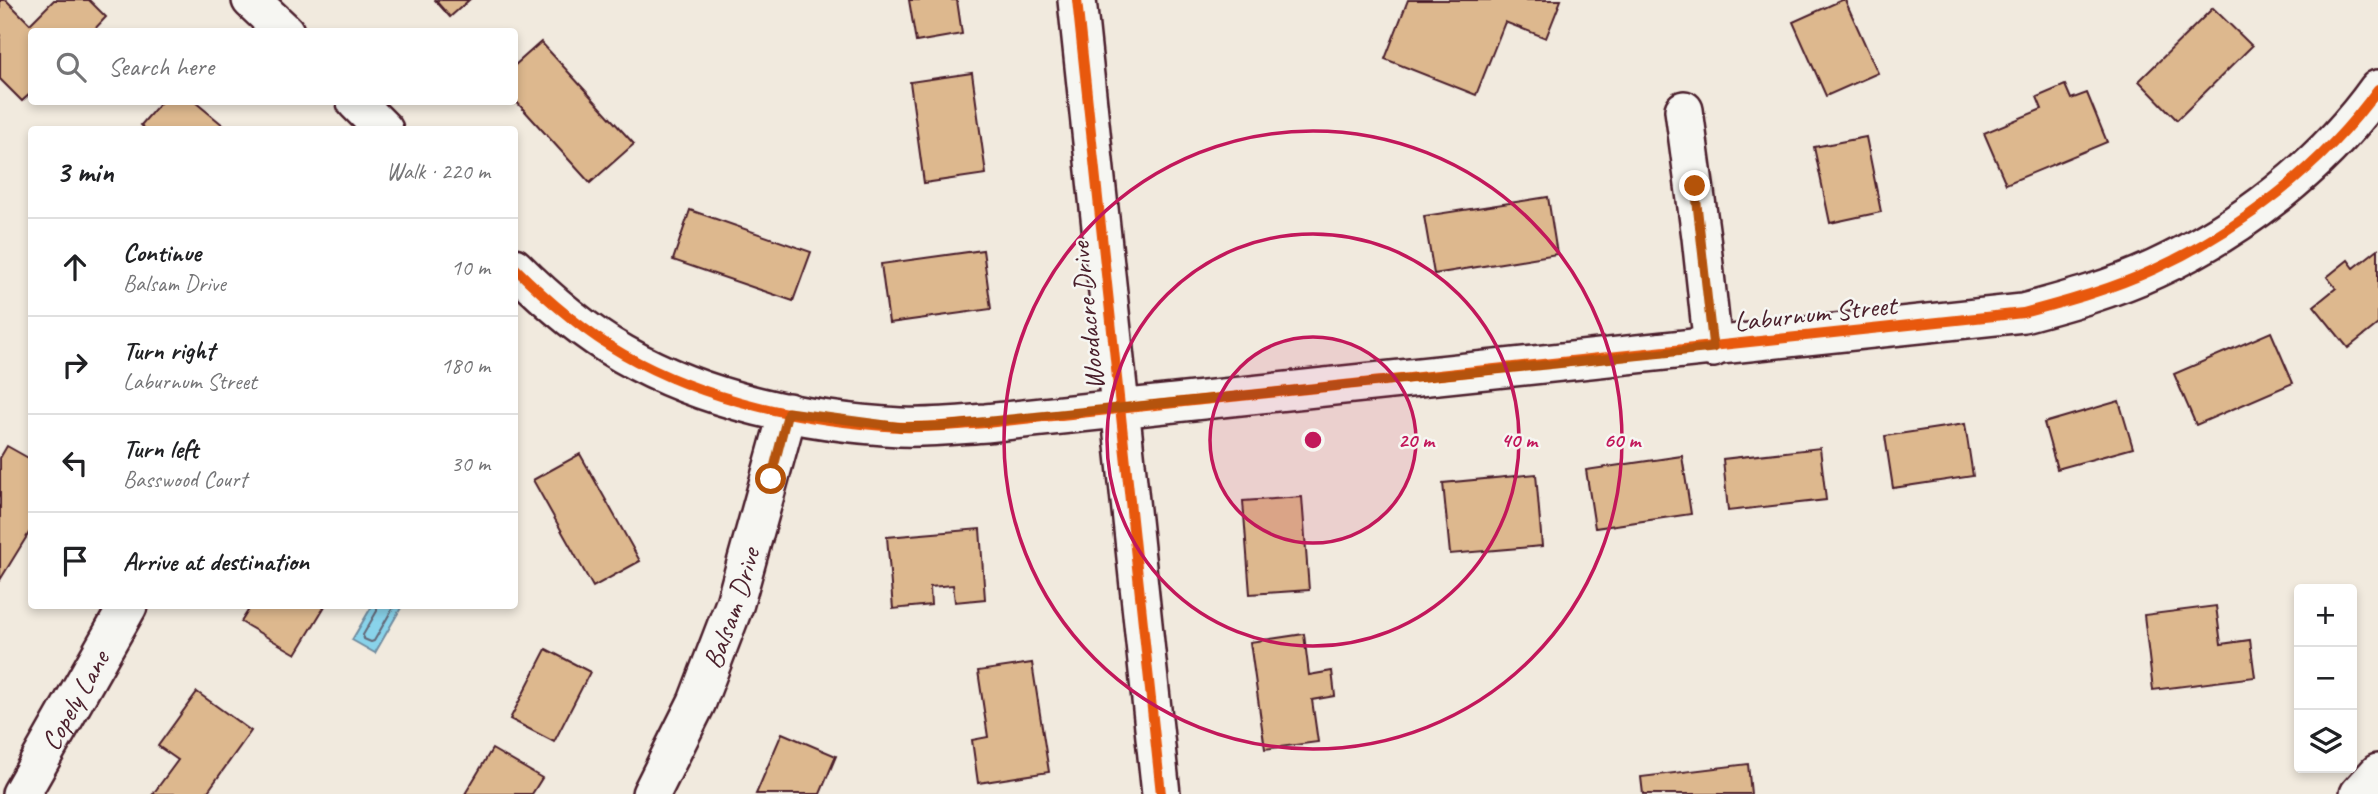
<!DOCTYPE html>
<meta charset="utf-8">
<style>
:root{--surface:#fff;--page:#f2f2f2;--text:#202124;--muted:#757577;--line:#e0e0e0}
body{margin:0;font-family:Caveat,sans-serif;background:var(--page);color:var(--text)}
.controls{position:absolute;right:21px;bottom:21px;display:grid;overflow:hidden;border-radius:7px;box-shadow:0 4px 10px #0003}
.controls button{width:63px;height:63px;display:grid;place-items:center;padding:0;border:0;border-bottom:2px solid var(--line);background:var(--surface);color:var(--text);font:35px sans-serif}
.stop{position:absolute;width:21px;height:21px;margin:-16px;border:5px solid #b45309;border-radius:50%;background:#fff}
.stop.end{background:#b45309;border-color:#fff;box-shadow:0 2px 7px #0008}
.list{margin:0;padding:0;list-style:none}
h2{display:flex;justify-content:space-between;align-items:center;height:91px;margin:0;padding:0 28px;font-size:30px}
h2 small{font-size:23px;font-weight:400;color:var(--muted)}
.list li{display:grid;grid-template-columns:46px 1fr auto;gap:21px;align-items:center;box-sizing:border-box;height:98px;padding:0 28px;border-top:2px solid var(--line)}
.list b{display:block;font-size:26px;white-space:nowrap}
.list p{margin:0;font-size:23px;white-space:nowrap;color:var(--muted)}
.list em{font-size:23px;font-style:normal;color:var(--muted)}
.icon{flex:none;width:38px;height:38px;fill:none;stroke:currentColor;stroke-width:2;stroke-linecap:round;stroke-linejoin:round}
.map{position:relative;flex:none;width:2378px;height:794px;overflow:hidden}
.search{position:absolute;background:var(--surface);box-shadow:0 4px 10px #0003;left:28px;top:28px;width:490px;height:77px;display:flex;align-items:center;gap:18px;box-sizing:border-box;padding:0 24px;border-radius:7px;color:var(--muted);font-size:26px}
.panel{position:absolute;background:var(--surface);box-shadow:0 4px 10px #0003;left:28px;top:126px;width:490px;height:483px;border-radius:7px}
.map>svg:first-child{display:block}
.water{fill:#89d3ea;stroke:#708b9e;stroke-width:2}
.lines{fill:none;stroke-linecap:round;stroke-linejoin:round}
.shore{stroke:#636777;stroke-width:2}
.building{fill:#ddb88e;stroke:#4a1f2b;stroke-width:2}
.minor-casing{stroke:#4a1f2b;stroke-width:42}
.minor{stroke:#f6f6f2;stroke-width:37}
.cycleway-casing{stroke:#f6f6f2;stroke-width:15}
.cycleway{stroke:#e8590c;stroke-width:10}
.route{stroke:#b45309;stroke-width:9}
.ring{fill:none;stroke:#c2185b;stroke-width:3.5}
.labels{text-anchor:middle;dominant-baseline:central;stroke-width:5;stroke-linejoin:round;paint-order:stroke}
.street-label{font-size:28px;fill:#4a1f2b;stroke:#f6f6f2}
.centre{fill:#c2185b;stroke:#f6f6f2;stroke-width:3.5}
.ring-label{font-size:21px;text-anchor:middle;font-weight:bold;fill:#c2185b;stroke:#f6f6f2;stroke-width:5;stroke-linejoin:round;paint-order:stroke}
</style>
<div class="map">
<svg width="2378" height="794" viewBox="0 0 2378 794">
<rect width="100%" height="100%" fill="#f1eade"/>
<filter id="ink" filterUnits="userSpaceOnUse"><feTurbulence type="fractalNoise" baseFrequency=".0143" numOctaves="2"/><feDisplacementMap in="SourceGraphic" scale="14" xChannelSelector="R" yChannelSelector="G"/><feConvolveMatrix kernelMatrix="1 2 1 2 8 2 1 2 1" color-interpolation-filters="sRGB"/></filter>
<g filter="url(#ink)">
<!-- water -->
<path class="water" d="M372 606H402L375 653 352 640Z"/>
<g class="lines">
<!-- shore -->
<path class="shore" d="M377 606V611L363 635 364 639 371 642 374 641 394 606"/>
</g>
<!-- building -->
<g class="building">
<path d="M0 0H6L30 24 54 0H89L106 17 92 32H32V92L22 101 0 79Z"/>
<path d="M435 0H469L450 17Z"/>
<path d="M909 0H957L962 34 916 42Z"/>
<path d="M1408 0H1561L1546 38 1505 22 1476 95 1385 59Z"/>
<path d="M1842 0H1845L1878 73 1826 96 1793 22Z"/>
<path d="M2213 8 2252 46 2177 120 2139 81Z"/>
<path d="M541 42 634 144 590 183 514 99V66Z"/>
<path d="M972 73 986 174 924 183 910 82Z"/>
<path d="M2065 85 2071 99 2087 93 2107 142 2006 184 1984 133 2042 109 2037 97Z"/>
<path d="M161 102H195L229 130H146L141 125Z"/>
<path d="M1866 137 1881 212 1830 223 1814 147Z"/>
<path d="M1548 197 1557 254 1434 274 1424 216Z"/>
<path d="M690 210 811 252 793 301 673 260Z"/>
<path d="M2378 249V324L2348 348 2314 306 2336 288 2327 277 2348 260 2354 268Z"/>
<path d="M983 250 991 309 889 323 881 264Z"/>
<path d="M2271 332 2293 383 2196 425 2174 374Z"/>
<path d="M2119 401 2133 448 2057 469 2044 423Z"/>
<path d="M1965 424 1973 476 1893 488 1885 436Z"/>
<path d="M7 446 32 460V528L0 580V458Z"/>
<path d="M1820 448 1826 500 1728 511 1723 459Z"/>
<path d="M580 454 640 561 593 587 533 480Z"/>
<path d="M1682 456 1691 514 1595 528 1586 470Z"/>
<path d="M1536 474 1542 546 1450 554 1443 483Z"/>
<path d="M1302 497 1309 590 1250 594 1243 501Z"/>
<path d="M980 529 985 599 955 602 953 585 930 587 931 605 893 609 887 537Z"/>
<path d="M251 606H325L296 654 241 622Z"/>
<path d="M2216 606 2221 644 2250 640 2255 677 2153 690 2144 615Z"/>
<path d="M1304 634 1309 675 1332 671 1335 696 1312 700 1318 742 1265 749 1250 642Z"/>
<path d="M546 649 590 672 554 742 510 719Z"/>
<path d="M1032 663 1049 772 978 783 972 740 988 737 978 671Z"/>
<path d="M197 692 251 731 206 794H153L178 760 158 746Z"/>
<path d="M782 733 836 756 820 794H756Z"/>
<path d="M492 749 542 778 532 794H465Z"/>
<path d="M1748 764 1751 794H1643L1641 777Z"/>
</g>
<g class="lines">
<!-- minor casing -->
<g class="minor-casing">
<g id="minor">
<path d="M251 0 285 32"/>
<path d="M1077 0 1161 794"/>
<path d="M356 102 384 130"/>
<path d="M1684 110 1701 237 1713 348"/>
<path d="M514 267C547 300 583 331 623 354 705 401 806 422 900 427 929 428 957 425 986 423L2023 313C2068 301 2112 289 2155 269 2240 230 2323 166 2378 89"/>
<path id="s1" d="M21 794 128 606"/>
<path id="s2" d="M651 794 697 702 735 603 788 412"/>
<path d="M2359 794 2378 773"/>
</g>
</g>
<!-- minor -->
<use href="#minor" class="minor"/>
<!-- cycleway casing -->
<g class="cycleway-casing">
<g id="cycleway">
<path d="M1077 0 1161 794"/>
<path d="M514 267C547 300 583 331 623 354 705 401 806 422 900 427 929 428 957 425 986 423L2023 313C2068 301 2112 289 2155 269 2240 230 2323 166 2378 89"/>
</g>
</g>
<!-- cycleway -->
<use href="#cycleway" class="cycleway"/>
</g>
</g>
<g class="lines" filter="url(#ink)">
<!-- route -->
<path class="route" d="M771 479 788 412 901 427 941 426 1713 348 1695 186"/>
</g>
<!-- distance rings -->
<circle cx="1313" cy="440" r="103" fill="#c2185b" fill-opacity=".12"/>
<g class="ring">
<circle cx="1313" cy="440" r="103"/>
<circle cx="1313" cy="440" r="206"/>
<circle cx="1313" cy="440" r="309"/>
</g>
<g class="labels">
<!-- street labels -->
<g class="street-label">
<text transform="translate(1815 313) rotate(-6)">Laburnum Street</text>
<text transform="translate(1087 316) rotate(-96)">Woodacre Drive</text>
<text stroke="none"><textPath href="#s2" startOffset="203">Balsam Drive</textPath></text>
<text stroke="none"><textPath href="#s1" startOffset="108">Copely Lane</textPath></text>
</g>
</g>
<circle cx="1313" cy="440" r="10" class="centre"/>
<g class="ring-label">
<text x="1416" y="447">20 m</text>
<text x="1519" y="447">40 m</text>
<text x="1622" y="447">60 m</text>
</g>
</svg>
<div class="controls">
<button>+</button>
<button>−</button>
<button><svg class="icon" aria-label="layers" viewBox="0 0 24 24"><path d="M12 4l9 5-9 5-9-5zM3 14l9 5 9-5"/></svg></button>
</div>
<div class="stop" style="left:771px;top:479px"></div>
<div class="stop end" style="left:1695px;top:186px"></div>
<div class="search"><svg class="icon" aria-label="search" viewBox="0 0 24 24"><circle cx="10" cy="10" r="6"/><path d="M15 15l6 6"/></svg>Search here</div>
<section class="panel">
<h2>3 min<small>Walk · 220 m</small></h2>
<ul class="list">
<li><svg class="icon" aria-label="ahead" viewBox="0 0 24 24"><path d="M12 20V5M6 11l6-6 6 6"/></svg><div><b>Continue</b><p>Balsam Drive</p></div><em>10 m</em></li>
<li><svg class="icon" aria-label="right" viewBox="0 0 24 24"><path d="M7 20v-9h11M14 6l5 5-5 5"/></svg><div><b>Turn right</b><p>Laburnum Street</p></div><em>180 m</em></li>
<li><svg class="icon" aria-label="left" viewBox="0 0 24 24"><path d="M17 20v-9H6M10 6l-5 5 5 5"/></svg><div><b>Turn left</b><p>Basswood Court</p></div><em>30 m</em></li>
<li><svg class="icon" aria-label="arrive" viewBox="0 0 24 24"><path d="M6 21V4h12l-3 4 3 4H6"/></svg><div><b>Arrive at destination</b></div></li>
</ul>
</section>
</div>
